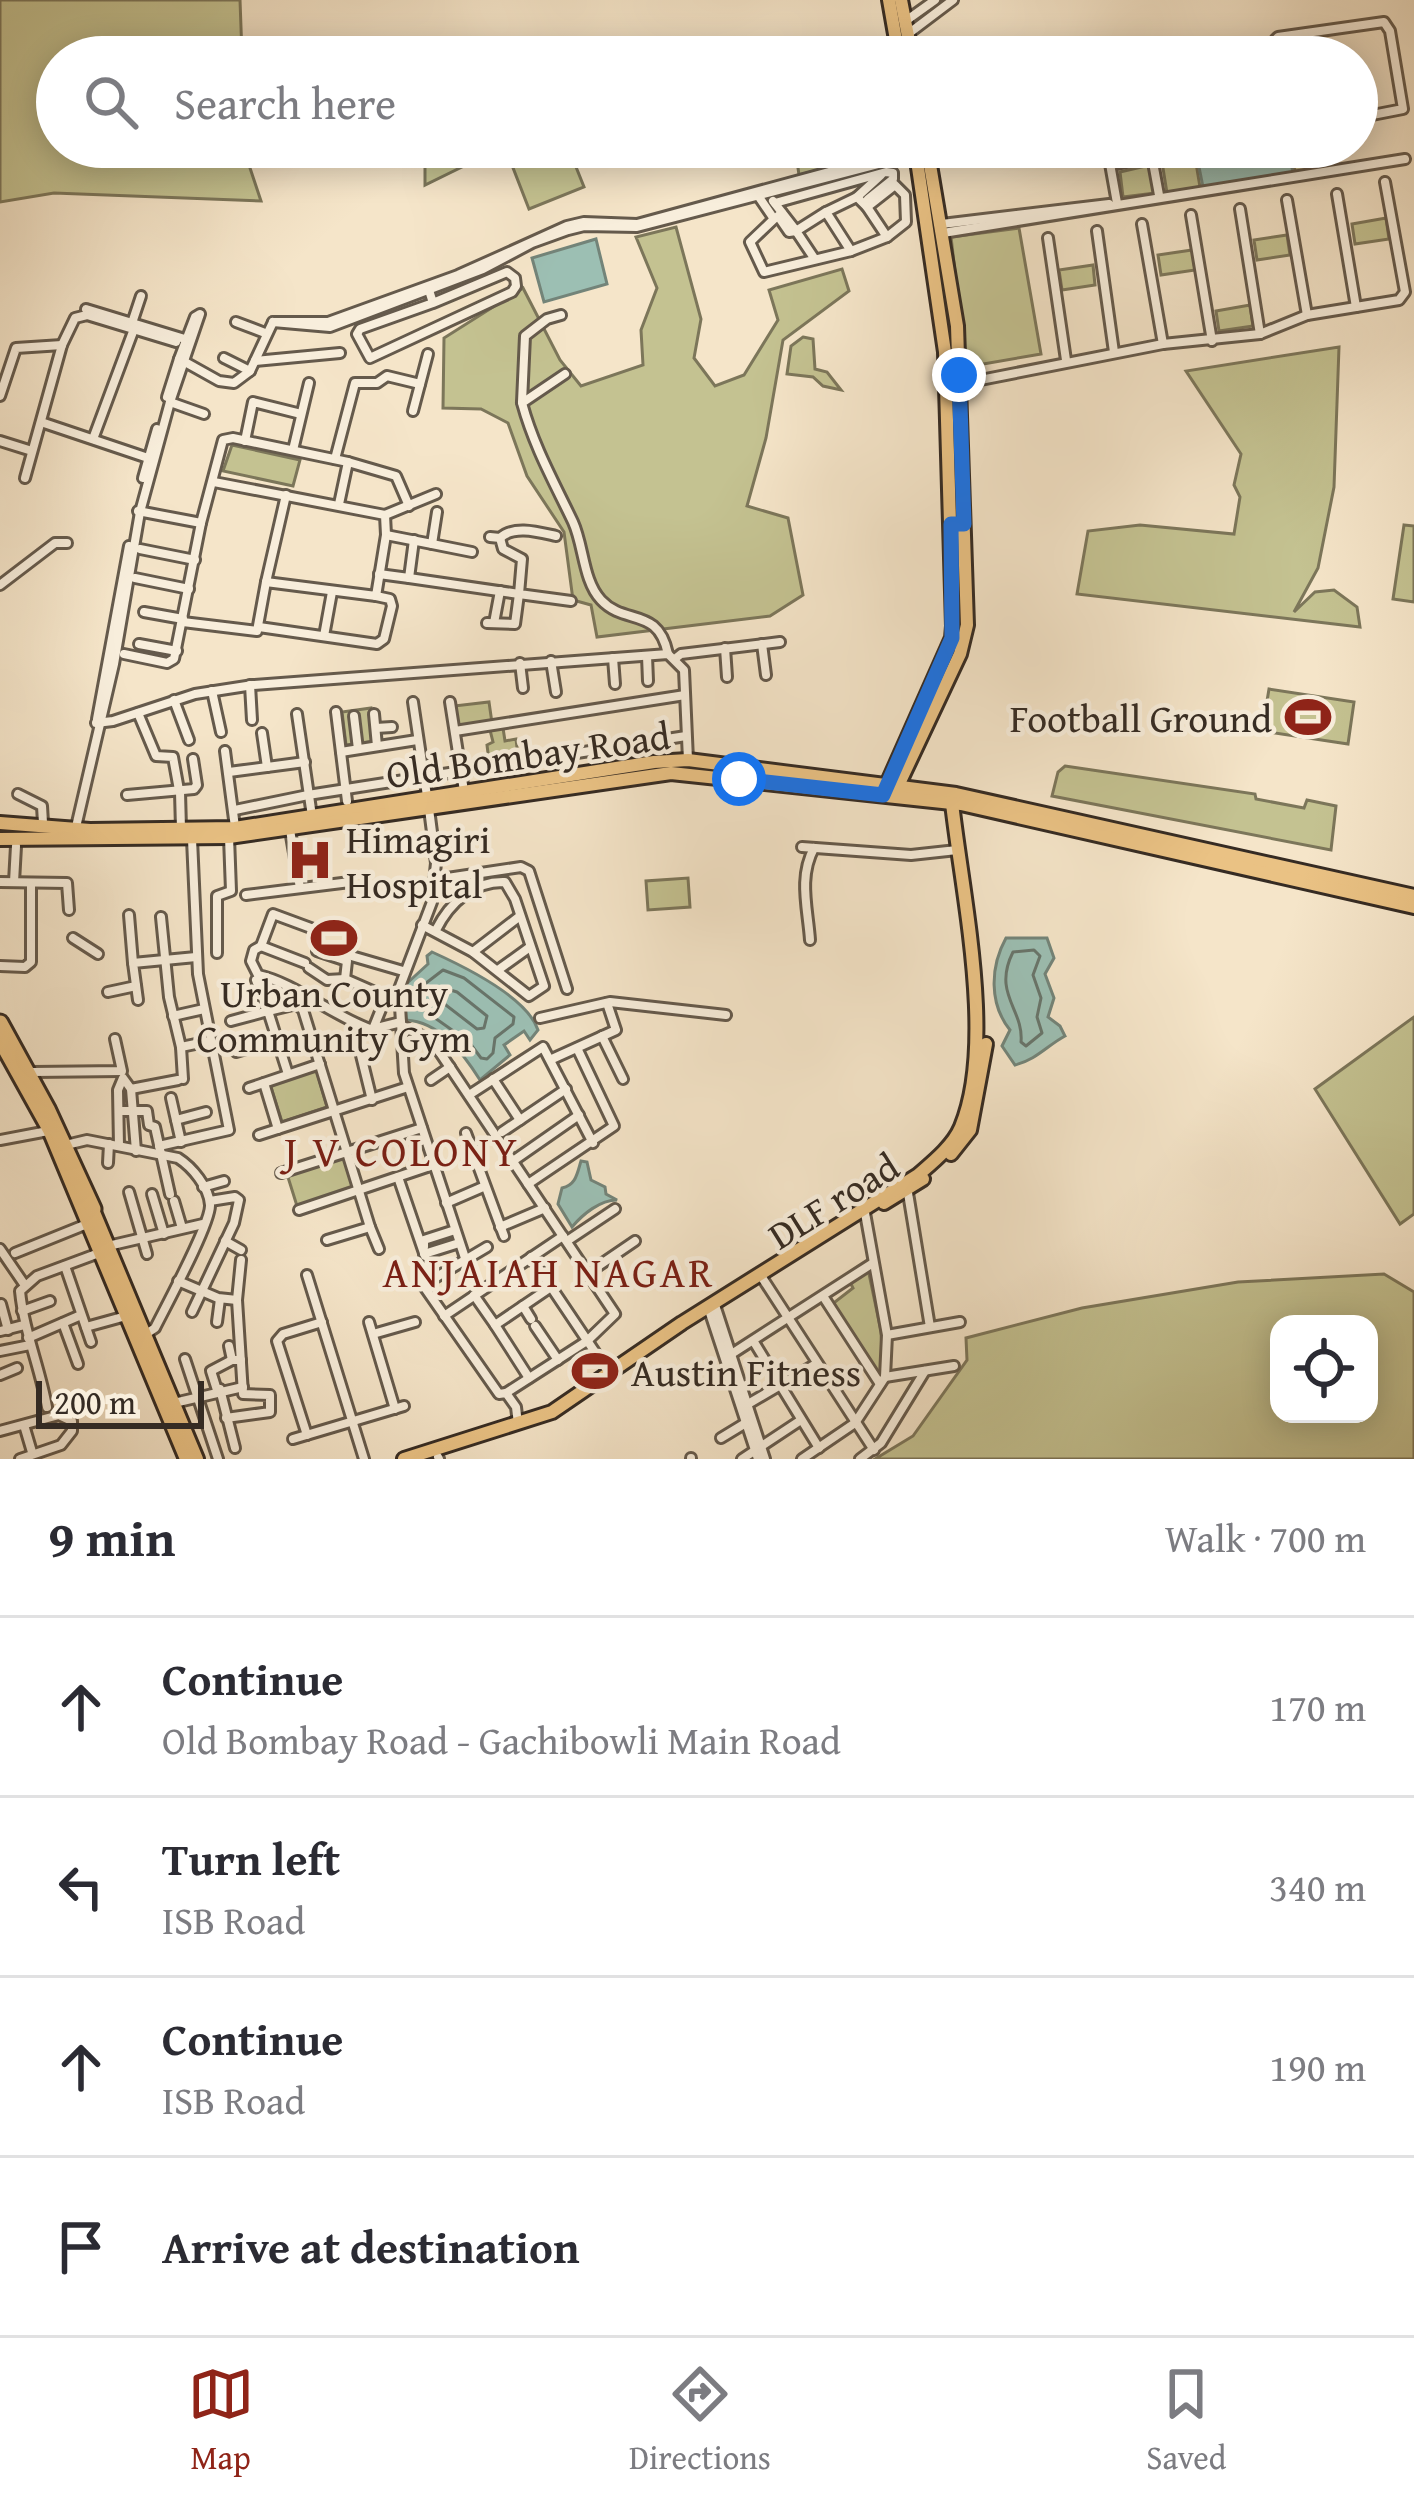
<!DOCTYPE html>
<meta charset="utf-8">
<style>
:root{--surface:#fff;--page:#f7f7f7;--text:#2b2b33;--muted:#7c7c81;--line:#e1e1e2;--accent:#8f2418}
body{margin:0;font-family:"Gentium Book Plus",serif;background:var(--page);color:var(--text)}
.controls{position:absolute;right:36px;bottom:36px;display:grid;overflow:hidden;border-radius:24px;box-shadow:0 6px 30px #0003}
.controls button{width:108px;height:108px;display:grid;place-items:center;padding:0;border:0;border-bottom:3px solid var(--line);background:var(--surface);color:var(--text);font:60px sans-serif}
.scale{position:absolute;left:36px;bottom:30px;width:168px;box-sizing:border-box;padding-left:12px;border:6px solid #352b23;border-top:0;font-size:33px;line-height:42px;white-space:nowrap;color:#352b23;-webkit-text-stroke:9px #f8eedc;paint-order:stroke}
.stop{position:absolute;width:36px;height:36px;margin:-27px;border:9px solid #1a73e8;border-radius:50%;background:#fff}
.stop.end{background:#1a73e8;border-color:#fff;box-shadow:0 3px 12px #0008}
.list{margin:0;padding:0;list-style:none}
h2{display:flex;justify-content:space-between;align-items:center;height:156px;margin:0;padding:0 48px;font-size:51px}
h2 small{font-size:39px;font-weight:400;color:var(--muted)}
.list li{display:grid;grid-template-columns:78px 1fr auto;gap:36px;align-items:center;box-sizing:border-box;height:180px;padding:0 48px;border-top:3px solid var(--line)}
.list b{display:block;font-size:45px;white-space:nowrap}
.list p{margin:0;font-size:39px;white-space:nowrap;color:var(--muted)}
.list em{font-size:39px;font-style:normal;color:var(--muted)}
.icon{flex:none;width:66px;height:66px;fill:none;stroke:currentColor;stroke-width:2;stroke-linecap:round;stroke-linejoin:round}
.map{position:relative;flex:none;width:1414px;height:1459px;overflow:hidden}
.search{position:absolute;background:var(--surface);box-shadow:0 6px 30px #0003;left:36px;right:36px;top:36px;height:132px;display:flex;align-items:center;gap:30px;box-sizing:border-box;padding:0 42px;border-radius:66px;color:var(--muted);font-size:45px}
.sheet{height:876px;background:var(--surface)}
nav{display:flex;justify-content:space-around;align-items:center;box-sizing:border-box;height:168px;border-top:3px solid var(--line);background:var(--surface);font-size:33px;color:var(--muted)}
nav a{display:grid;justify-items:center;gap:6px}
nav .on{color:var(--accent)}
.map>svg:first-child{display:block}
.green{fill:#c4c291;stroke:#7c765a;stroke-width:3;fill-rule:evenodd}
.water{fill:#9cbfb3;stroke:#738479;stroke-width:3}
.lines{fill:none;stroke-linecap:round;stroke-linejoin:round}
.shore{stroke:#68756b;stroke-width:3}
.minor-casing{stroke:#655a4c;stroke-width:14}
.major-casing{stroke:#352b23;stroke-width:18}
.highway-casing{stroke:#352b23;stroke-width:21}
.minor{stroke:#f8eedc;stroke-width:8}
.major{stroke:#eac284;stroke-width:12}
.highway{stroke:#eac284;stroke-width:15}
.route{stroke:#1a73e8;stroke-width:15}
.labels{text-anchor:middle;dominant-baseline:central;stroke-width:9;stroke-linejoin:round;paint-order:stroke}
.poi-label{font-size:39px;fill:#352b23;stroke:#f8eedc;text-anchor:start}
.street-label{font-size:39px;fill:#352b23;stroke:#f8eedc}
.neighbourhood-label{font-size:42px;letter-spacing:3px;fill:#7a1f14;stroke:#f8eedc}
</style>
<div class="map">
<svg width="1414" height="1459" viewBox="0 0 1414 1459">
<rect width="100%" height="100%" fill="#f5e5c9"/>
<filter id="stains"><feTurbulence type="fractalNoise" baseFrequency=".00167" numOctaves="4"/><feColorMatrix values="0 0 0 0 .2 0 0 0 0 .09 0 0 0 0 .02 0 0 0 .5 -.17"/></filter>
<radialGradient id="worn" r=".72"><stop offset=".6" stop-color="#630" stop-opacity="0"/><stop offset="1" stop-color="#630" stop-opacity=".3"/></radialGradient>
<!-- green -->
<g class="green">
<path d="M0 0H240L242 55 57 57V147H243L261 201 54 193 0 202Z"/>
<path d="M442 147 463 151 472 162 425 185V161L429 151Z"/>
<path d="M543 147H568L584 187 529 209 510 160Z"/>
<path d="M795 147H907L799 175Z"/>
<path d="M1291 147H1317L1320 167 1295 172Z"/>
<path d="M1195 157 1200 187 1167 193 1162 162Z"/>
<path d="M1150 165 1155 193 1123 197 1120 172Z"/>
<path d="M1386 218 1389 239 1355 244 1352 224Z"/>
<path d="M676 227 701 319 694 358 715 386 744 375 778 320 769 290 842 269 849 291 783 340 766 438 747 506 788 518 803 595 770 616 597 637 591 605 573 600 564 532 527 476 508 423 481 409 443 408 444 338 523 288 560 360 581 386 643 365 641 330 657 288 636 237Z"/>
<path d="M1019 228 1041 354 966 367 951 237Z"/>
<path d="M1287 235 1290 255 1257 260 1254 240Z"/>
<path d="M1192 250 1195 270 1161 275 1158 255Z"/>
<path d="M1093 265 1095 285 1062 290 1059 270Z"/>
<path d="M1250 305 1253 326 1219 331 1216 311Z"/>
<path d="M803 337 813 339 815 369 827 372 841 390 823 386 813 377 787 374 791 346Z"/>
<path d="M1339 347 1334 487 1318 568 1294 612 1315 592 1334 590 1357 607 1360 627 1077 594 1088 531 1140 525 1234 534 1240 497 1234 485 1241 454 1186 371Z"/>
<path d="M232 445 300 460 293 486 223 471Z"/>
<path d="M1404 525 1414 526V602L1393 599Z"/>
<path d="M1269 689 1354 702 1348 744 1262 731Z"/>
<path d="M489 702 492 723 457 727 454 706Z"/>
<path d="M371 708 375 741 346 745 342 712Z"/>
<path d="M503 728 505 741 516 739 518 756 489 761 487 745 493 742 490 730Z"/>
<path d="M1065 766 1255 794 1256 799 1304 808 1307 800 1336 806 1331 850 1052 796 1058 772Z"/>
<path d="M688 878 690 907 648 910 646 881Z"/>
<path d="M1414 1017V1214L1400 1224 1315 1089Z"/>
<path d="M316 1069 327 1107 282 1122 270 1084Z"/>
<path d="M345 1157 355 1189 297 1206 287 1174Z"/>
<path d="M868 1269 881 1331 883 1371 877 1373 831 1305 853 1288 849 1280Z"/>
<path d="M1384 1274 1414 1292V1459H875L913 1436 967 1360 966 1338 1082 1308 1238 1282ZM1369 1324V1414H1279V1324Z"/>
</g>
<!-- water -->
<g class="water">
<path d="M1259 147H1288L1293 173 1203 187 1197 157Z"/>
<path d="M596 239 607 284 544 302 532 258Z"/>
<path d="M1006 938H1047L1054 958 1045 974 1054 998 1048 1017 1060 1026 1065 1036C1048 1045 1036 1060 1015 1065L1002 1046 1010 1030C989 1004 990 967 1006 938Z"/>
<path d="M432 952C463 966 527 997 538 1030L530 1040 524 1031 504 1045 510 1055 480 1080C463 1053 440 1022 406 1020L404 986 428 964 427 956Z"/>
<path d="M581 1161 587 1162 591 1180 605 1187 606 1194 617 1200C600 1200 583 1214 572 1227L558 1204 562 1188C576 1185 577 1174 581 1161Z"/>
</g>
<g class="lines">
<!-- shore -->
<g class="shore">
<path d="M1034 950 1040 956 1033 975 1041 998 1037 1017 1042 1033 1026 1046 1021 1042C1024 1009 992 994 1013 952Z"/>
<path d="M443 970 464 978 514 1017 513 1024 495 1038 493 1053 487 1059 481 1058 469 1042 418 1006 417 990Z"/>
<path d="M444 988 457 992 487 1016 484 1028 477 1029 438 999 437 992Z"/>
</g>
<!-- minor casing -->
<g class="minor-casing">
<g id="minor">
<path d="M907 20 935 0"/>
<path d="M908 34 953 0"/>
<path d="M1127 57H1153"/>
<path d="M1277 57 1275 40 1278 37 1384 22 1390 31 1403 109 1357 118"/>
<path d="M1107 147 1117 203"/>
<path d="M914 149 637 224 584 222 567 226 458 275 328 322H273L330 327 483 269 532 243 568 230 584 226 637 227 917 154"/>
<path d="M1152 157 1159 195"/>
<path d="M1110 165 1204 147"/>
<path d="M895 185 905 195 906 222 887 237 867 207Z"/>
<path d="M1337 194 1356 307"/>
<path d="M759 197 774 219 750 242 764 272 851 251 887 237"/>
<path d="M857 197 881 175"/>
<path d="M1287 200 1307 315"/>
<path d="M773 201 794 228"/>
<path d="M775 203 886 172 893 173V179L868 199"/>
<path d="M1240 209 1260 334"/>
<path d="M782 213 778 216 789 232 796 231"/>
<path d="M1191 215 1212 341"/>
<path d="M942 224 1109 204"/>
<path d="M1142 224 1163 344"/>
<path d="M1097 231 1114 352"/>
<path d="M943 233 1405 159"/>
<path d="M1048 238 1066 360"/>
<path d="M851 251 826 212 857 197 867 207"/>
<path d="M814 258 796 231 826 212"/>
<path d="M428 287 433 303 507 272 515 278 516 286 512 292 370 358 357 334 360 329 433 303"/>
<path d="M86 309 188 340"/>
<path d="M236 322 265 333"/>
<path d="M132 323 141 296"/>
<path d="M224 358 250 371"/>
<path d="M255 361 340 353"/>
<path d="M185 362 219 381 234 383 250 371 273 322"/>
<path d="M565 374 522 403C534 447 554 482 573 522 584 546 583 581 601 600 625 626 658 606 668 654"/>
<path d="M960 384 1163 344 1260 334 1307 315 1399 300 1405 292 1385 182"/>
<path d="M0 396 16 348 62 345"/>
<path d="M167 397 179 359 184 361"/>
<path d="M170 402 204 414"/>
<path d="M522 402 525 336 547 319 561 315"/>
<path d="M413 411 428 354"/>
<path d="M41 422 148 458"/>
<path d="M93 439 134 329"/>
<path d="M0 441 32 451"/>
<path d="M245 441 253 402 301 414"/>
<path d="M293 450 309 383"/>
<path d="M335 459 355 383H377L387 376 420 384"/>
<path d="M348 462 396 476 409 506"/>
<path d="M25 478 62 345 75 318 87 315 176 342"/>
<path d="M143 478 157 429"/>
<path d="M138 511 201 523"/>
<path d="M385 515 436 494"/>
<path d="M386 535 432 544 437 512"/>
<path d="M490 537 500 538 503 549 522 559 519 594 571 601"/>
<path d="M500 538C514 525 538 532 556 536"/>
<path d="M432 544 472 552"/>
<path d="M140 549 195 560"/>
<path d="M379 574 409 578 414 540"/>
<path d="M135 578 189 589"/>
<path d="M409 578 519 594 515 624 487 623"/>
<path d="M266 582 286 495"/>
<path d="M0 585 55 543H67"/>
<path d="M144 612 183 619"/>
<path d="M183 622 257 631 266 582 376 596 386 535 385 515 214 482"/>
<path d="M494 623 500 591"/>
<path d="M259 627 377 644 384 639 392 606 390 599 376 596"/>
<path d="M324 636 332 592"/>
<path d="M139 644 177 651"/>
<path d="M762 644 766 675"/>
<path d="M725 648 727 677"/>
<path d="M124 654 167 663 174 659 201 523 223 440 233 438 348 462 339 504"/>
<path d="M647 656 648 681"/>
<path d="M613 658 615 684"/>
<path d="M676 658 681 654 780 642"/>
<path d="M551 661 556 692"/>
<path d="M520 663 523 688"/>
<path d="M250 685 252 720"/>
<path d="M212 691 221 732"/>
<path d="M174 700 189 740"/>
<path d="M413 702 427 796"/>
<path d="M450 702 464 791"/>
<path d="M336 712 347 801"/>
<path d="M138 713 156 756 173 757 179 790"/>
<path d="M297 714 312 816"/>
<path d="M374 714 377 746"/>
<path d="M354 716 358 749"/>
<path d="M97 719 129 546"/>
<path d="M96 723 113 721 195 694 253 685 668 654 684 670 688 760"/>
<path d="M376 728 392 727"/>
<path d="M455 731 685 695"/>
<path d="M262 733 267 767"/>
<path d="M225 751 235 827"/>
<path d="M341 752 417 740"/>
<path d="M229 772 305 762"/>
<path d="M180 792 181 829"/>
<path d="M18 794 42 806 43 823"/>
<path d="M127 795 194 789 197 785 193 759"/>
<path d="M429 809 436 863 432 902 399 989 404 1073 465 1258"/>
<path d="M235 810 308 795 686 736"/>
<path d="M76 827 114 664 140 512 170 402 200 314 195 317 179 359"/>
<path d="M290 830 300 888"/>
<path d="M802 847 911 855 957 850"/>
<path d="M434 880 521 867 529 871 567 989"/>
<path d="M0 882 67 883 69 910"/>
<path d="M14 882 16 846"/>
<path d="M246 895 350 882"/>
<path d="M129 915 133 963"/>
<path d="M161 917 169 997 181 1047 183 1079"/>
<path d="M422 925 473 952 529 996 544 986 515 899 505 882C474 881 450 902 436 930"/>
<path d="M73 938 98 954"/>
<path d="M810 940C808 909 798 878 814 848"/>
<path d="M261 946 305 963"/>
<path d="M473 952 520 916"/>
<path d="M217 953V896L231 891 229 837"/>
<path d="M341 953 403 971"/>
<path d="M0 966 25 967 31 962V883"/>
<path d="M309 968 327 980 345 979"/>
<path d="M498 970 530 947"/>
<path d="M256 980 268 1011 297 1004 303 1010 370 1227 327 1240"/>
<path d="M108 992 136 986"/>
<path d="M138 1000 133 963 196 957"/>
<path d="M173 1016 204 1009"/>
<path d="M540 1018 610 1002 726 1015"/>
<path d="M231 1021 268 1011 288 1074"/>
<path d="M401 1025 431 1041 441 1054 615 1314 587 1341 506 1393"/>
<path d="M373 1029 386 997 345 979 347 961 317 951 319 931 273 914 261 946 254 950 251 961 258 975C293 982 333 1016 370 1029H373L401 1022"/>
<path d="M602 1036 623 1079"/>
<path d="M357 1039 372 1100"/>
<path d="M181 1047 210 1041"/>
<path d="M236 1052 278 1040"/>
<path d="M552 1059 616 1030 607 1003"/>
<path d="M33 1072 122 1071 115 1039"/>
<path d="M493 1079 520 1120 566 1089"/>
<path d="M431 1080 450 1067"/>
<path d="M264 1083 278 1129"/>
<path d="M249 1088 320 1064"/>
<path d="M131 1089 136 1151"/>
<path d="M469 1095 543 1047 593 1143"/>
<path d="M171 1098 181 1142"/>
<path d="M119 1111H147L149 1125 155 1127 170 1194"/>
<path d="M176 1120 206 1112"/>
<path d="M502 1132 520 1120"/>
<path d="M466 1133 504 1236"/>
<path d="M259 1135 408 1087"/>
<path d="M0 1140 48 1131"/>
<path d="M66 1145 87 1140 178 1158C192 1167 209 1187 210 1205 211 1223 166 1306 155 1328L146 1334"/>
<path d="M119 1146 118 1090 123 1078 131 1089 178 1080"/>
<path d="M159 1146 229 1130 198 974 192 839"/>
<path d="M513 1161 579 1115"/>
<path d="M108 1163 109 1144"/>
<path d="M281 1173 422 1128"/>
<path d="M398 1177 425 1256"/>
<path d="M528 1184 614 1126 577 1048"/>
<path d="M203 1187 224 1181"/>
<path d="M907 1187 930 1327"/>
<path d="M129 1192 147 1254"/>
<path d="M152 1194 164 1234"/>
<path d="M174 1201 182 1228"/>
<path d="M446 1203 483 1187"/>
<path d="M299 1210 433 1165"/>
<path d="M370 1227 379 1249"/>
<path d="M500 1227 545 1208"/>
<path d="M225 1241 241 1250"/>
<path d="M567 1241 615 1209"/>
<path d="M108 1246 203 1224"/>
<path d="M424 1247V1240L455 1230"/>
<path d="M487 1247 423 1285 499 1394 506 1393 516 1407 518 1424"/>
<path d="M0 1249 24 1284"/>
<path d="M15 1253 87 1224"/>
<path d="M424 1254 459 1243"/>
<path d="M531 1257 609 1373"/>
<path d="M65 1266 91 1342"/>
<path d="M588 1273 635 1241"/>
<path d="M307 1275 364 1459"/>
<path d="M763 1279 874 1450"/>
<path d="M178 1281 218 1298 237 1300"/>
<path d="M474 1295 495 1325 551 1287"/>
<path d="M823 1296 880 1384"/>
<path d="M714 1302 765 1459"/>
<path d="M1 1304 8 1330"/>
<path d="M523 1306 531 1319"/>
<path d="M708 1307 758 1459"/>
<path d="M22 1311 50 1301"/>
<path d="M192 1312 234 1223 239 1200 235 1197 210 1201"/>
<path d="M444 1316 563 1236"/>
<path d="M217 1322 220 1299"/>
<path d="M369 1322 395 1409"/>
<path d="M63 1323 78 1364"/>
<path d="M495 1325 529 1378"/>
<path d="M535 1326 558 1360"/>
<path d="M86 1327 126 1316"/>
<path d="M0 1331 24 1325"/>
<path d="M373 1334 415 1322"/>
<path d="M887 1335 960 1322"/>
<path d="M28 1338 81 1315"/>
<path d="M754 1342 819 1448"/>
<path d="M229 1346 232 1360"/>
<path d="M0 1351 30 1345"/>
<path d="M733 1353 873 1263"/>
<path d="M185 1359 218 1459"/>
<path d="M0 1375 17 1368"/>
<path d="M885 1377 954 1366"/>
<path d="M220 1389 235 1448"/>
<path d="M217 1390 211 1371 232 1360H241"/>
<path d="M174 1403 243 1387"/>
<path d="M748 1404 816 1364"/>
<path d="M47 1407C40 1367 24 1332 20 1291L37 1276 99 1253"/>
<path d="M226 1418 270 1412V1395L243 1394 237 1300 241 1260"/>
<path d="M24 1425 32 1452"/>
<path d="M0 1431 59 1415 72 1421V1431L61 1445 20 1459"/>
<path d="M307 1435 277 1341 283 1334 322 1322"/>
<path d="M721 1438 749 1421"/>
<path d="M293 1439 404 1406"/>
<path d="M438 1457 439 1459"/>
<path d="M691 1459V1458"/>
<path d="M742 1459 801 1420"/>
<path d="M802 1459 855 1423 885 1377 887 1335 865 1213"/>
<path d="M860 1459 881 1443 925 1371"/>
</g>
</g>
<!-- major casing -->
<g class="major-casing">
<g id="major">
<path d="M889 0 899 57"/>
<path d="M901 0 912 57"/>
<path d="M885 789 952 638 953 626 945 352 915 147"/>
<path d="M896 790 960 654 967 625 957 326 927 147"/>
<path d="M0 823 90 830 235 828 654 762 688 760 956 794 1414 896"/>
<path d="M0 839 229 837 671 773 961 804 1414 907"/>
<path d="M0 1042 49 1130 186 1459"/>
<path d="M951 1154 970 1130 986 1044"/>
<path d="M884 1203 923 1179"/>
<path d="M91 1205 197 1459"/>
<path d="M404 1459 552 1412 682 1323 918 1175C933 1162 953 1146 961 1127 996 1043 962 894 952 803"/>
</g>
</g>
<!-- highway casing -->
<g class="highway-casing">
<path id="highway" d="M0 1023 47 1109 93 1209"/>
</g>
<!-- minor -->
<use href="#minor" class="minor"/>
<!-- major -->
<use href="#major" class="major"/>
<!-- highway -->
<use href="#highway" class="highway"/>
</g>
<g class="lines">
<!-- route -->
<path class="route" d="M739 779 883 795 952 638 951 524H964L959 375"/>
</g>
<!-- icons -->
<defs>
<g id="stadium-bare" transform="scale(3.6)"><path d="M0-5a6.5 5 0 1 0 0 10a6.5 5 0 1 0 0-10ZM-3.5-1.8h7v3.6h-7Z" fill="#8f2418" stroke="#f8eedc" stroke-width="2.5" paint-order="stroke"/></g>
<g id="hospital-bare" transform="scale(3.6)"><path d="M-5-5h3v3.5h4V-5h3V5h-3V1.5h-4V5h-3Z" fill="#8f2418" stroke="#f8eedc" stroke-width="2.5" paint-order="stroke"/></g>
</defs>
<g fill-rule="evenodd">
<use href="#stadium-bare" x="1308" y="717"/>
<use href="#hospital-bare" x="310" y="860"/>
<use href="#stadium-bare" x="334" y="938"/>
<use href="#stadium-bare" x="595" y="1371"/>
</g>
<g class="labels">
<!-- poi labels -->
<g class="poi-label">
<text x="1272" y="717" text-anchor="end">Football Ground</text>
<text x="346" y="838">Himagiri<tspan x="346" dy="45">Hospital</tspan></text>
<text x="334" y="992" text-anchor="middle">Urban County<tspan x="334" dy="45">Community Gym</tspan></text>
<text x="631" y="1371">Austin Fitness</text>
</g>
<!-- street labels -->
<g class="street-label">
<text transform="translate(528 754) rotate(-8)">Old Bombay Road</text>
<text transform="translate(833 1200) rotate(-32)">DLF road</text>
</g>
<!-- neighbourhood labels -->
<g class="neighbourhood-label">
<text x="402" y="1150">J V COLONY</text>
<text x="549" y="1271">ANJAIAH NAGAR</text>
</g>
</g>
<rect width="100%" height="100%" filter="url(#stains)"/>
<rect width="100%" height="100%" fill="url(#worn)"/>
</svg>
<div class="controls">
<button><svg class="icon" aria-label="locate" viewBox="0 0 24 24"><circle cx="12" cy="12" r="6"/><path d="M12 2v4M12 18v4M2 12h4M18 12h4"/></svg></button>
</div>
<div class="scale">200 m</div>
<div class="stop" style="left:739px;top:779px"></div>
<div class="stop end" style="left:959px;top:375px"></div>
<div class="search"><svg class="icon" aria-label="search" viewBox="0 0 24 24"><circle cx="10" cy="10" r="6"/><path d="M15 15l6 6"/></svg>Search here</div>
</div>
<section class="sheet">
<h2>9 min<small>Walk · 700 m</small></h2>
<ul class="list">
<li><svg class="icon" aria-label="ahead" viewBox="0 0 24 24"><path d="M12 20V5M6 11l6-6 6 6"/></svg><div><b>Continue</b><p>Old Bombay Road - Gachibowli Main Road</p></div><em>170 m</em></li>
<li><svg class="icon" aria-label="left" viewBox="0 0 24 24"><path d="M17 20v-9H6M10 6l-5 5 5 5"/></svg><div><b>Turn left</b><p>ISB Road</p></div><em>340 m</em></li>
<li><svg class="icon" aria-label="ahead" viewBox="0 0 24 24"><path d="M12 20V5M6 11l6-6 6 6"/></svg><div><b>Continue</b><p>ISB Road</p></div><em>190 m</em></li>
<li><svg class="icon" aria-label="arrive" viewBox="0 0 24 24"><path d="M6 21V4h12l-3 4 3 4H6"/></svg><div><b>Arrive at destination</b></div></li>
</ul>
</section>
<nav>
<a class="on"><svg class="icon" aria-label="map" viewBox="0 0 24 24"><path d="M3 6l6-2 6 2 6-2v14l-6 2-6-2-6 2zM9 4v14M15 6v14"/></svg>Map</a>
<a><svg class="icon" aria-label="directions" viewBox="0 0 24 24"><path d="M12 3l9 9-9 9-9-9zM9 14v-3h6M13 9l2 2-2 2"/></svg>Directions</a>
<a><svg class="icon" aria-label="saved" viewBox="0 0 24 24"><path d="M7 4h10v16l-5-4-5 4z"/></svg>Saved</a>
</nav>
